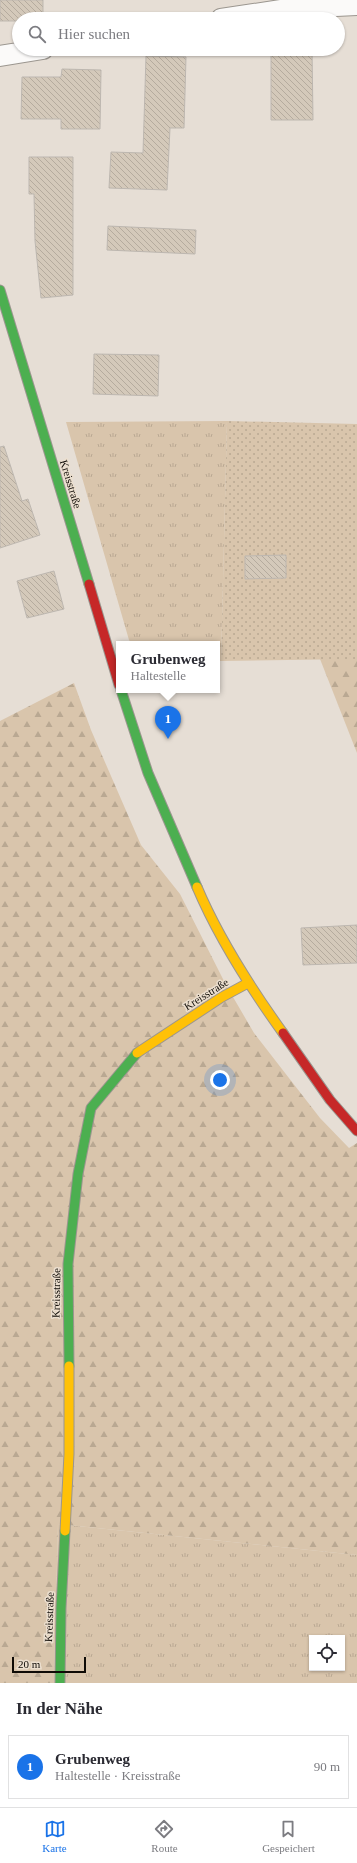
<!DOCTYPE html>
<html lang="de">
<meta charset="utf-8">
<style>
:root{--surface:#fff;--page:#f7f7f7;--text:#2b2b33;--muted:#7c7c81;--line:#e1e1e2;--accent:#1a73e8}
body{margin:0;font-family:Georgia,serif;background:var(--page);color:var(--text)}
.controls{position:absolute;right:12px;bottom:12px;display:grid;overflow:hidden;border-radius:0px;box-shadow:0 1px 3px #0004}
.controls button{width:36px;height:36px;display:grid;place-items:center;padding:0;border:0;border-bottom:1px solid var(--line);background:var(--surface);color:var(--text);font:20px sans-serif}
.scale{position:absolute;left:12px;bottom:10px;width:74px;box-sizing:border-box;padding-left:4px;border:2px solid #0f0b06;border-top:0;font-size:11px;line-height:14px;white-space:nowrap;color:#0f0b06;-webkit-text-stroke:3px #ecdfcf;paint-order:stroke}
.you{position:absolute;left:220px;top:1080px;width:14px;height:14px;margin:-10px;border:3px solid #fff;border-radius:50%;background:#1a73e8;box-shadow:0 0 0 6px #1a73e833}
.badge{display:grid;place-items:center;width:26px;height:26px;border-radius:50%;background:var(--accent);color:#fff;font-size:13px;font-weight:700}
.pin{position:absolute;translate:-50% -33px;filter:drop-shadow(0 1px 2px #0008)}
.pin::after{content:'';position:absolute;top:21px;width:14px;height:12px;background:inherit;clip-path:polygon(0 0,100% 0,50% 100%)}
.popup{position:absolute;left:116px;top:641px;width:104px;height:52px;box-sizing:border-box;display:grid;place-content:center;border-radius:0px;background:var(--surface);filter:drop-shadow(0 1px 3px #0005);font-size:13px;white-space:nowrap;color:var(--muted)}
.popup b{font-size:15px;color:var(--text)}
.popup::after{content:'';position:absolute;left:50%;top:100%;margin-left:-8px;border:8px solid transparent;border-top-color:var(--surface)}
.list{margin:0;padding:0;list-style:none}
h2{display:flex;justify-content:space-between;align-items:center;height:52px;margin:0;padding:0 16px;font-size:17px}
h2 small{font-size:13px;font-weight:400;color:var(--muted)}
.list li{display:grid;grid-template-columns:26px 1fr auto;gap:12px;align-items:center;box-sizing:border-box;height:64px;margin:0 8px 8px;padding:0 8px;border:1px solid var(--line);border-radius:0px}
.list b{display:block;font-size:15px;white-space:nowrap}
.list p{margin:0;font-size:13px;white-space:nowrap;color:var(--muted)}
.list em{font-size:13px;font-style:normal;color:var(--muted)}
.icon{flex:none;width:22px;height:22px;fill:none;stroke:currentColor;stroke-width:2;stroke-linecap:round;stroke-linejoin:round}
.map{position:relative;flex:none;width:357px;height:1683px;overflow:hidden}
.search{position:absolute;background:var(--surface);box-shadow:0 1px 3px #0004;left:12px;right:12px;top:12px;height:44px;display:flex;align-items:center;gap:10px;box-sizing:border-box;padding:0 14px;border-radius:22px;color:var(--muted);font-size:15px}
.sheet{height:124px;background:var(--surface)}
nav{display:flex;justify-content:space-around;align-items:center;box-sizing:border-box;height:56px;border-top:1px solid var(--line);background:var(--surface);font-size:11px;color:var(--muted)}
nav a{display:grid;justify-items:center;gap:2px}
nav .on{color:var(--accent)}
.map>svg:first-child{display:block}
.grass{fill:url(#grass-tufts);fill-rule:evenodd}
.forest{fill:url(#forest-firs)}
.garden{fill:url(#garden-dots)}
.building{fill:url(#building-back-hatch);stroke:#bdb7b0}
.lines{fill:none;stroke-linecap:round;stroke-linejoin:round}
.street-casing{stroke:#9b968f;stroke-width:22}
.fast-casing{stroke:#9b968f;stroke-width:11}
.slow-casing{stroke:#9b968f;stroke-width:11}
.jam-casing{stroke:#9b968f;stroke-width:11}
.street{stroke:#fbfaf9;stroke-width:20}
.fast{stroke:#4caf50;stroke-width:9}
.slow{stroke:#ffc107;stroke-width:9}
.jam{stroke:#c62828;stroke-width:9}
.labels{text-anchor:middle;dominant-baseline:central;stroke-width:3;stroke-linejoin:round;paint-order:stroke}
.street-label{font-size:11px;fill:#0f0b06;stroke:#ecdfcf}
</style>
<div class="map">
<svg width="357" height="1683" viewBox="0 0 357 1683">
<defs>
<pattern id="grass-tufts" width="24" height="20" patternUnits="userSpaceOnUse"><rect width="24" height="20" fill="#d9c5ac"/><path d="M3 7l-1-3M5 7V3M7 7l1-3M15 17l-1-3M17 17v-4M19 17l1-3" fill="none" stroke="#b9a892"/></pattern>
<pattern id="forest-firs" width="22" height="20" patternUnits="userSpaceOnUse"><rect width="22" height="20" fill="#d9c5ac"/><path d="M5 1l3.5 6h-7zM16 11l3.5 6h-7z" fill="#b9a892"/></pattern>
<pattern id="garden-dots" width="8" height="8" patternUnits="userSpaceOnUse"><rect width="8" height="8" fill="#d9c5ac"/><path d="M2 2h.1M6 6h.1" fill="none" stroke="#b9a892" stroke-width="1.8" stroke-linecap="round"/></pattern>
<pattern id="building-back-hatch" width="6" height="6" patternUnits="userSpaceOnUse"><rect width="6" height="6" fill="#d4c9ba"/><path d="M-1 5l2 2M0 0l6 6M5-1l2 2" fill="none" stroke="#b5ab9e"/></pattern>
</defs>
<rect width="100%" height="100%" fill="#e6ded5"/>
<!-- grass -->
<g class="grass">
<path d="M227 421 221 661H217V644H132L129 640 66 422Z"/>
<path d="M58 1524 357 1555V1683H54ZM312 1638H342V1668H312Z"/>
</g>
<!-- forest -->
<g class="forest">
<path d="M320 659H357V753Z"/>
<path d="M74 683 91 730 141 845 180 894 226 985 254 1033 320 1118 349 1148 357 1143V1555L58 1524 54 1683H0V721Z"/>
</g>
<!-- garden -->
<path class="garden" d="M227 421 357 424V659L221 661Z"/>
<!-- building -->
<g class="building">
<path d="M0 0H43V19H19V21H0Z"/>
<path d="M271 49H312L313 120H271Z"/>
<path d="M146 56 186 57 184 128H170L167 190 109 188 111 152 143 153Z"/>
<path d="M62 69 101 70 100 129H61V119H21L22 77H61Z"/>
<path d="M29 157H73V295L41 298 35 241 34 194H29Z"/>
<path d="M108 226 196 230 195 254 107 250Z"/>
<path d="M94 354 159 355 158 396 93 394Z"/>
<path d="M4 446 22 501 28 499 40 535 0 548V447Z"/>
<path d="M286 555V578L245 579V556Z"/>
<path d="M54 571 64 609 27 618 17 581Z"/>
<path d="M357 925V963L303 965 301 928Z"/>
</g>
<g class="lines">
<!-- street casing -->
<g class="street-casing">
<g id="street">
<path d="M221 19 294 8 357 5"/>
<path d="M0 56 43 49"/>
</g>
</g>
<!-- fast casing -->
<g class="fast-casing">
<g id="fast">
<path d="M0 290 89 584"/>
<path d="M121 690 148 773 197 887"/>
<path d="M69 1366 68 1264 78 1174 91 1108 137 1053"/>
<path d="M60 1683 61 1608 65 1531"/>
</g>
</g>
<!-- slow casing -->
<g class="slow-casing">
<g id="slow">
<path d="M197 887C219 939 250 987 283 1033"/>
<path d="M137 1053 222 997 248 983"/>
<path d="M65 1531 69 1454V1366"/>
</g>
</g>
<!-- jam casing -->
<g class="jam-casing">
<g id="jam">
<path d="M89 584 119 685"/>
<path d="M283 1033 330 1100 357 1131"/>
</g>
</g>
<!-- street -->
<use href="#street" class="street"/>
<!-- fast -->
<use href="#fast" class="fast"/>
<!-- slow -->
<use href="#slow" class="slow"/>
<!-- jam -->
<use href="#jam" class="jam"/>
</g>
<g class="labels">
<!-- street labels -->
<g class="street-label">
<text transform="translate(71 484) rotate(73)">Kreisstraße</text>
<text transform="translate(206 994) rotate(-32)">Kreisstraße</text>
<text transform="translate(56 1293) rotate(-89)">Kreisstraße</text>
<text transform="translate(49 1617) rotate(-88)">Kreisstraße</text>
</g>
</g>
</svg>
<div class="controls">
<button><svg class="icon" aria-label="locate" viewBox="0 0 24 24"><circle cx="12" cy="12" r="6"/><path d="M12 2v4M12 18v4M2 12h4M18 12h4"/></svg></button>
</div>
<div class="scale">20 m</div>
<div class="you"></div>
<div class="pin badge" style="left:168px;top:739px">1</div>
<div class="popup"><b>Grubenweg</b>Haltestelle</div>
<div class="search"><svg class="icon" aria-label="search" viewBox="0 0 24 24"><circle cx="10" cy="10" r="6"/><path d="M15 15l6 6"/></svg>Hier suchen</div>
</div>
<section class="sheet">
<h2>In der Nähe<small></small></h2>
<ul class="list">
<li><span class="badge">1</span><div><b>Grubenweg</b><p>Haltestelle · Kreisstraße</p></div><em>90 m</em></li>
</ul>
</section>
<nav>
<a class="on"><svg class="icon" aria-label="map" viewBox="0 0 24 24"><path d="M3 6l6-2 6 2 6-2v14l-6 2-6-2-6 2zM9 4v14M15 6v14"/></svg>Karte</a>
<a><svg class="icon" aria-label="directions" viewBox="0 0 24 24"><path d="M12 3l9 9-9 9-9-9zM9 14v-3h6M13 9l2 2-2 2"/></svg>Route</a>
<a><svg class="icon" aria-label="saved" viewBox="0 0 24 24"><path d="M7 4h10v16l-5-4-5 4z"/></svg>Gespeichert</a>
</nav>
